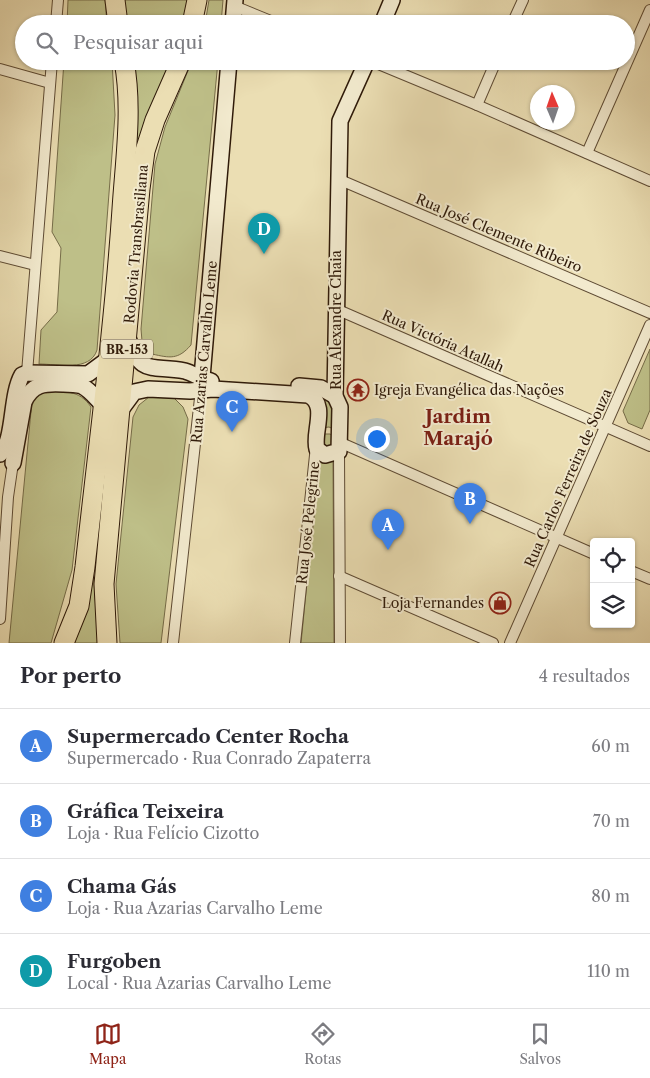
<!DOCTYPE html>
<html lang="pt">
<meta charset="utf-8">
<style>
:root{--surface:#fff;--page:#f2f2f3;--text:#2b2b33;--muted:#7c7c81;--line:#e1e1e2;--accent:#8f2418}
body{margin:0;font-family:"Libre Caslon Text",serif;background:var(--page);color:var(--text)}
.controls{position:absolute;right:15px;bottom:15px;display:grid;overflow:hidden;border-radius:5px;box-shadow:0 1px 4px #0004}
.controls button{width:45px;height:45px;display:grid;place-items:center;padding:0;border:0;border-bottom:1px solid var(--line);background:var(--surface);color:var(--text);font:25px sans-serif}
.compass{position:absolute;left:530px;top:85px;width:45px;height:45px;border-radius:50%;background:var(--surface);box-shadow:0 1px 4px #0004;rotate:358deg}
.you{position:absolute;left:376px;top:438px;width:18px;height:18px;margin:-12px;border:4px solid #fff;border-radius:50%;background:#1a73e8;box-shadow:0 0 0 8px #1a73e833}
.badge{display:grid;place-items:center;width:32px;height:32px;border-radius:50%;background:var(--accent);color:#fff;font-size:16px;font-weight:700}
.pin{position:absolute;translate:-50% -41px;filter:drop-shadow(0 1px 2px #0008)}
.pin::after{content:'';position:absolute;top:26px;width:18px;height:15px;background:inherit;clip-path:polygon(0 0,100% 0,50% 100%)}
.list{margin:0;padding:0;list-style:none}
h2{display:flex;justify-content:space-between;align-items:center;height:65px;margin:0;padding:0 20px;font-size:21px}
h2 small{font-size:16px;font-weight:400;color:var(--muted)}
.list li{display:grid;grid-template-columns:32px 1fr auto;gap:15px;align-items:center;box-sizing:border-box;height:75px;padding:0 20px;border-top:1px solid var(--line)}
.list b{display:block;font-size:19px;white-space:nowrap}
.list p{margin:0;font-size:16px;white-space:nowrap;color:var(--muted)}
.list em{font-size:16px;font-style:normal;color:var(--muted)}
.icon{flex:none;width:28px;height:28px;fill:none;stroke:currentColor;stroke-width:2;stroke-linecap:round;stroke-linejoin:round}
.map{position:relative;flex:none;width:650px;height:643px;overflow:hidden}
.search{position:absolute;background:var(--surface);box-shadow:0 1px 4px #0004;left:15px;right:15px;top:15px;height:55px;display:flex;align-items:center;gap:12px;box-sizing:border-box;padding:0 18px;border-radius:28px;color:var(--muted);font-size:19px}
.sheet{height:365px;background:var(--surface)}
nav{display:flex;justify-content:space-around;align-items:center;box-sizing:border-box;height:70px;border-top:1px solid var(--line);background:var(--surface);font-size:14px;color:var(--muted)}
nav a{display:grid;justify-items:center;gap:2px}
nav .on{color:var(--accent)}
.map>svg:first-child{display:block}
.green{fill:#bebf88;stroke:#766c48}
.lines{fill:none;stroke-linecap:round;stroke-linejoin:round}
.street-casing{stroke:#5e4b34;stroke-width:12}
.secondary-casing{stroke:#2f1a09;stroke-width:18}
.highway-casing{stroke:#2f1a09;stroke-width:21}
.street{stroke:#f2eace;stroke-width:10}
.secondary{stroke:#f2eace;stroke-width:15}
.highway{stroke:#ebdeb3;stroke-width:19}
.labels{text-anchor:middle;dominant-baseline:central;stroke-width:4;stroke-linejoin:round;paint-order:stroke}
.shield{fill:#f2eace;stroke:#6a5844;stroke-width:1}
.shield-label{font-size:12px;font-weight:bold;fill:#2f1a09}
.street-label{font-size:14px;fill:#2f1a09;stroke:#f2eace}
.poi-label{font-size:14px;fill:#2f1a09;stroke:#f2eace;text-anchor:start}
.district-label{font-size:19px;font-weight:bold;fill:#7a1f14;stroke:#f2eace}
</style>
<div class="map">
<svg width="650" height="643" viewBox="0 0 650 643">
<rect width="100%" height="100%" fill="#ebdeb3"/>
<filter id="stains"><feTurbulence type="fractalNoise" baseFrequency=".004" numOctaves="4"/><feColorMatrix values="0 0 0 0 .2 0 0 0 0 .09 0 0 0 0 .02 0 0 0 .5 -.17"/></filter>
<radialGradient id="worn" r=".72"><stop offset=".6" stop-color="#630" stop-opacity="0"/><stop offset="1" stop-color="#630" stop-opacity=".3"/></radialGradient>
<!-- green -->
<g class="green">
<path d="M68 0H105L107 24H67Z"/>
<path d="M121 0H191L186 24H123Z"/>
<path d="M209 0H223L221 24H205Z"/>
<path d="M64 61H112L115 115 97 350C90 372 58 364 39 364L41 330 57 312 61 248 52 232Z"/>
<path d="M133 61 158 67 171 64 136 160Z"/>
<path d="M192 61H218L191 345C178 360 170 358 152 354L142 341 141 329 155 164 165 127Z"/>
<path d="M650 349V410L642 429 628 423 623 411Z"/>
<path d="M44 391C64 392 79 389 91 407L72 570 51 643H9L32 401Z"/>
<path d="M149 397 174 398 183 407 188 419 161 643H120L116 584 133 417 139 405Z"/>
<path d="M326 399H333L336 430 329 427 321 428V404Z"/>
<path d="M324 434H330L335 437 329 452 318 440Z"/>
<path d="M333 460 334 643H301L319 461Z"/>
<path d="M93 572 99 643H72Z"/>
</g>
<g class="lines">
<!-- street casing -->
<g class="street-casing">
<g id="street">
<path d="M234 6 278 24"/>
<path d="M56 24 58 0"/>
<path d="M512 24 523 0"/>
<path d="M371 61 477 105 650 181"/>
<path d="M0 69 50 83"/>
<path d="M477 105 496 61"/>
<path d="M587 153 650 10"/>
<path d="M338 179 650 313"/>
<path d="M0 256 35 265"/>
<path d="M336 309 650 446"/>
<path d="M27 373 52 61"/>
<path d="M339 442 594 554"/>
<path d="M339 451 340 643"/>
<path d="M631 571 650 579"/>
<path d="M339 576 493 643"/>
<path d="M0 619 8 497 13 463"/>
<path d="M173 643 201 389"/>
<path d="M295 643 316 446"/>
<path d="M510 643 650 325"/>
</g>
</g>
<!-- secondary casing -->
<g class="secondary-casing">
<g id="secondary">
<path d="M233 24 235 0"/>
<path d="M382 24 392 0"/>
<path d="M128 338C141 378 153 364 185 371 194 374 202 379 211 381"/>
<path d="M299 386 321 388 335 396"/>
<path d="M201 389 229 61"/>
<path d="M120 411 134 392 148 389 190 391 213 389 308 395C329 404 312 433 317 449L325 455 339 451 340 407 335 396 340 121 367 61"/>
<path d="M0 454C15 441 10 396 22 375L27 373 88 374 107 360"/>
<path d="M13 463 24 402C32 384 44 383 63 384 69 384 76 384 82 386 90 390 96 398 102 404"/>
</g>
</g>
<!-- highway casing -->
<g class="highway-casing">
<g id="highway">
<path d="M115 0 118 24"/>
<path d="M192 24 197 0"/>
<path d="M64 643 79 606 85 567C98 448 114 328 122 209 125 161 133 109 124 61"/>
<path d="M107 643 104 584 140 189 145 151 155 120 181 61"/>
</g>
</g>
<!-- street -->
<use href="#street" class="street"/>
<!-- secondary -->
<use href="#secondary" class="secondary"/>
<!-- highway -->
<use href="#highway" class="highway"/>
</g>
<!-- icons -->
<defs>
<g id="temple-ring" transform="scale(1.125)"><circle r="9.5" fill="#f2eace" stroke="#8f2418" stroke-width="1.5"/><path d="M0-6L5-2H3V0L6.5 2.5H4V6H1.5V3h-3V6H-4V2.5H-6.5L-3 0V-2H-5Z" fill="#8f2418"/></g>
<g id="shop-ring" transform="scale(1.125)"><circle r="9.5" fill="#f2eace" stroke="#8f2418" stroke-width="1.5"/><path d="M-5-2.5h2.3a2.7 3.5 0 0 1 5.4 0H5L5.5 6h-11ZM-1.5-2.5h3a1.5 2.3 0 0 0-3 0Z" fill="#8f2418"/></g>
</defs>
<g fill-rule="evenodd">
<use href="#temple-ring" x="358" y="390"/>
<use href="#shop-ring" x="500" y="603"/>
</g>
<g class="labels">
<!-- shield labels -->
<rect class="shield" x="101" y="339.5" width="52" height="19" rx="4"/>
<g class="shield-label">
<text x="127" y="349">BR-153</text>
</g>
<!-- street labels -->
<g class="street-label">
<text transform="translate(499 233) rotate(23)">Rua José Clemente Ribeiro</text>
<text transform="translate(136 244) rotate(-85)">Rodovia Transbrasiliana</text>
<text transform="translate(336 320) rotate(-90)">Rua Alexandre Chaia</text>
<text transform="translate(443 341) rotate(24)">Rua Victória Atallah</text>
<text transform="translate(204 352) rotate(-85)">Rua Azarias Carvalho Leme</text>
<text transform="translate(568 478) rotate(-66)">Rua Carlos Ferreira de Souza</text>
<text transform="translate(308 523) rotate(-84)">Rua José Pelegrine</text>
</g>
<!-- poi labels -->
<g class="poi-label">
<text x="374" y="390">Igreja Evangélica das Nações</text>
<text x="484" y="603" text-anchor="end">Loja Fernandes</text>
</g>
<!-- district labels -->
<g class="district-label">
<text x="458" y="416">Jardim<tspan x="458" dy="22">Marajó</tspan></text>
</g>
</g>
<rect width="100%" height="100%" filter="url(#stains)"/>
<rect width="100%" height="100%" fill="url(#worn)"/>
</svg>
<div class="controls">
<button><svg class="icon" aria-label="locate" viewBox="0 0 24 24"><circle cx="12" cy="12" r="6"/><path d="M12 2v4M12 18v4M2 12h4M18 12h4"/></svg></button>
<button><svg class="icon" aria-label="layers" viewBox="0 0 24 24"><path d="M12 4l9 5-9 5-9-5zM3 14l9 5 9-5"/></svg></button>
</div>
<svg class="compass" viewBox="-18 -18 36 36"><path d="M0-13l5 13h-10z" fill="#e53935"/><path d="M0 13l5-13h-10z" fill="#7c7c81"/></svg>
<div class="you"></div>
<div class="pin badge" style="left:388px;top:550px;background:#3f7fe0">A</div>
<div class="pin badge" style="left:470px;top:524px;background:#3f7fe0">B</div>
<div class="pin badge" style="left:232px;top:432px;background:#3f7fe0">C</div>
<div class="pin badge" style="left:264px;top:254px;background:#0f9aa8">D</div>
<div class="search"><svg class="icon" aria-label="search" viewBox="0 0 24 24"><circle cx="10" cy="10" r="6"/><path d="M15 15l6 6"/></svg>Pesquisar aqui</div>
</div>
<section class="sheet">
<h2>Por perto<small>4 resultados</small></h2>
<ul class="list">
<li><span class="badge" style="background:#3f7fe0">A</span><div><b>Supermercado Center Rocha</b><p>Supermercado · Rua Conrado Zapaterra</p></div><em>60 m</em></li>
<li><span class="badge" style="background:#3f7fe0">B</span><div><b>Gráfica Teixeira</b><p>Loja · Rua Felício Cizotto</p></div><em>70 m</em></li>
<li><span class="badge" style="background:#3f7fe0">C</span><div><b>Chama Gás</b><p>Loja · Rua Azarias Carvalho Leme</p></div><em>80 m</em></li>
<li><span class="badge" style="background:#0f9aa8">D</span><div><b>Furgoben</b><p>Local · Rua Azarias Carvalho Leme</p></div><em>110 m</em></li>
</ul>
</section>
<nav>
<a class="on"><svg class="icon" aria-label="map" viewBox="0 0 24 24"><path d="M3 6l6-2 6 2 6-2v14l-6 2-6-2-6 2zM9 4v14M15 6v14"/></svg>Mapa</a>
<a><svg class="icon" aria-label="directions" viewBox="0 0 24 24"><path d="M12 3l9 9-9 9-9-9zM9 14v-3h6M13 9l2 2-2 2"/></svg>Rotas</a>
<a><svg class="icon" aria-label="saved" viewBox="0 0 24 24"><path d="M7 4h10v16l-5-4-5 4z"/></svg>Salvos</a>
</nav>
